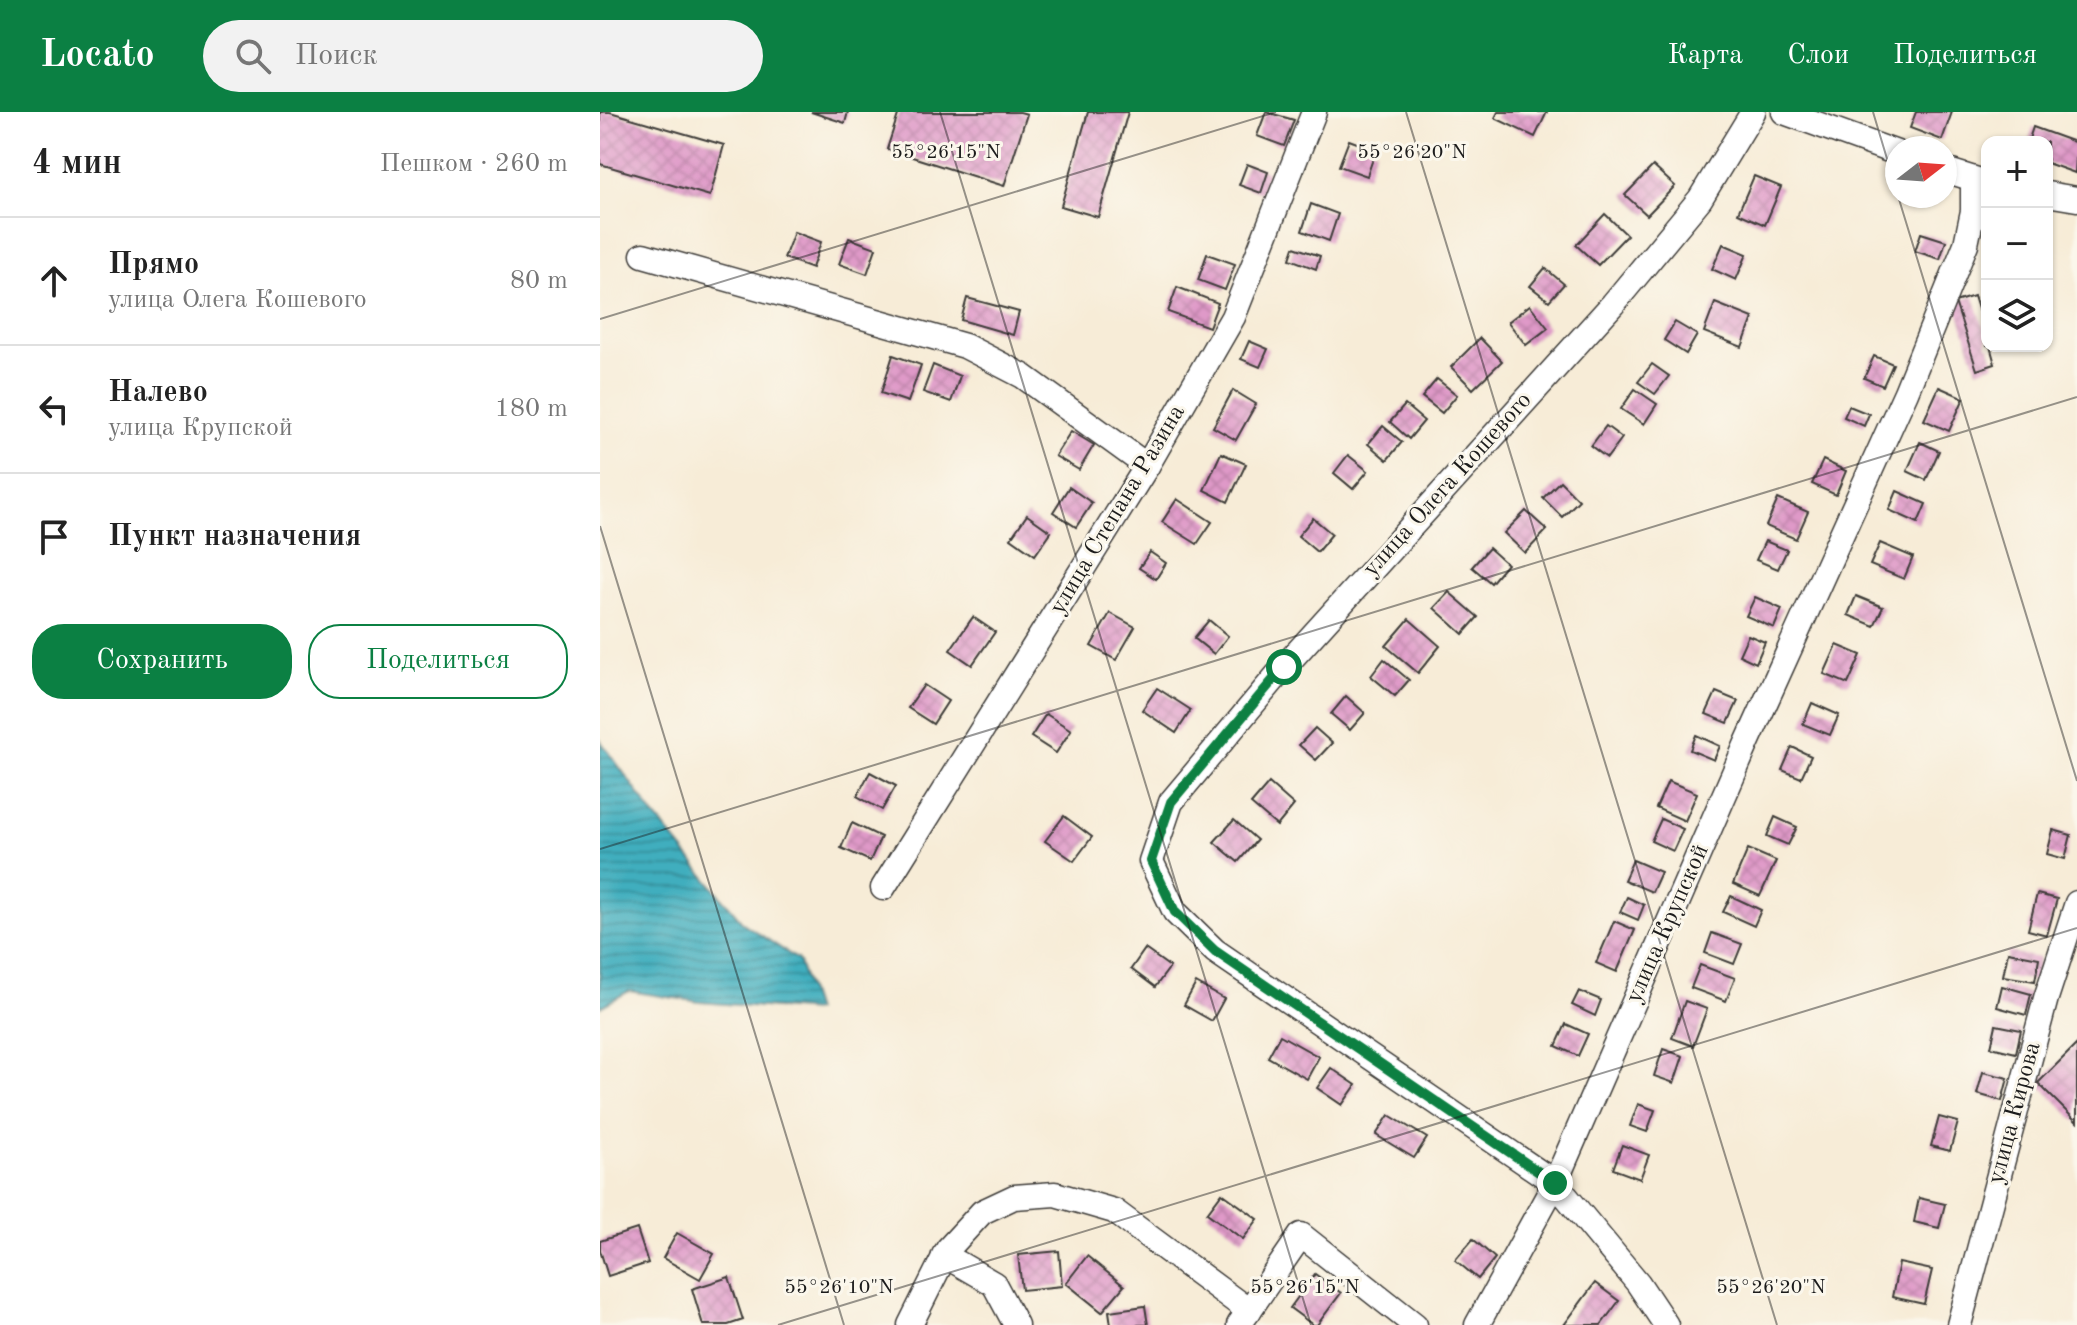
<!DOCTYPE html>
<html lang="ru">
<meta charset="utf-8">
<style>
:root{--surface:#fff;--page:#f2f2f2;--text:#222;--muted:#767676;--line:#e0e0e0;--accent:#0b8043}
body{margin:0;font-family:"Old Standard TT",serif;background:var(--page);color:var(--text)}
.controls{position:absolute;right:24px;top:24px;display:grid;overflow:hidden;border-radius:16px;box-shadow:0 2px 6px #0004}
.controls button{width:72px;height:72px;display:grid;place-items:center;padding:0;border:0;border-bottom:2px solid var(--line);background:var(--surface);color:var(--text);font:40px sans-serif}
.compass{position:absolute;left:1285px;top:24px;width:72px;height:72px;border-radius:50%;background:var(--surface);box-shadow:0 2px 6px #0004;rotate:73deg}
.stop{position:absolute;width:24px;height:24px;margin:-18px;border:6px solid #0b8043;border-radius:50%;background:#fff}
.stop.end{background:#0b8043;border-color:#fff;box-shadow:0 2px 8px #0008}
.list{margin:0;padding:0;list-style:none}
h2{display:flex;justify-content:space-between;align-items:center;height:104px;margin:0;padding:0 32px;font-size:34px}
h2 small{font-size:26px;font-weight:400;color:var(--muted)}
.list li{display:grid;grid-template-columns:52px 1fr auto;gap:24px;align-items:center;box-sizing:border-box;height:128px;padding:0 32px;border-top:2px solid var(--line)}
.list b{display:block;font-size:30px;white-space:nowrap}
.list p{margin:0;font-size:26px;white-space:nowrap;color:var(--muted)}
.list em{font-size:26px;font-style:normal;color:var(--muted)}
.actions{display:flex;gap:16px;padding:24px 32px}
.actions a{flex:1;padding:18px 0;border:2px solid var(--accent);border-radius:32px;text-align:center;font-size:28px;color:var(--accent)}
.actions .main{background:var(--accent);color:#fff}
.icon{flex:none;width:44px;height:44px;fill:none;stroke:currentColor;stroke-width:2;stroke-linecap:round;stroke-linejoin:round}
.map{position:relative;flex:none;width:1477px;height:1213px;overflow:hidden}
header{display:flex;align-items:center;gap:48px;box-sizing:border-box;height:112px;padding:0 40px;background:var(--accent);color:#fff}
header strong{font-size:38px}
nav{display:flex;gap:44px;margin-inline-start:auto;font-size:28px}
.search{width:560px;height:72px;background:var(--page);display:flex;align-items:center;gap:20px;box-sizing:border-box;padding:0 28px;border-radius:44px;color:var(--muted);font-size:30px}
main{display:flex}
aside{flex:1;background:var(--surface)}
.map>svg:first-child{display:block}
.water{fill:url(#water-rules);stroke:#2e656d;stroke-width:2}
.building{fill:url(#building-cross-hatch)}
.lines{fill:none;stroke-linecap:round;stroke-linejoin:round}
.minor-casing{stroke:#3d3b38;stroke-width:27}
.minor{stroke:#fff;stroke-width:24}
.route{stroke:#0b8043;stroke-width:10}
.ticks{fill:none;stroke:#1c1c1c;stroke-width:2;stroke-opacity:0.45}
.labels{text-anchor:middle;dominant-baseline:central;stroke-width:6;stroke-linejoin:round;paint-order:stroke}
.street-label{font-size:24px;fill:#1c1c1c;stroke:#fbf7ec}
.ticks-label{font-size:20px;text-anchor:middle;fill:#1c1c1c;stroke:#fbf7ec;stroke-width:6;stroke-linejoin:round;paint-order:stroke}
</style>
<header>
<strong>Locato</strong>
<div class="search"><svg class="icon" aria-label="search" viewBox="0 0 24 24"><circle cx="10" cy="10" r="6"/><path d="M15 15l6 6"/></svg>Поиск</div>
<nav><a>Карта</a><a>Слои</a><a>Поделиться</a></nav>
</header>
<main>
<aside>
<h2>4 мин<small>Пешком · 260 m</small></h2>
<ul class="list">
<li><svg class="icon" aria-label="ahead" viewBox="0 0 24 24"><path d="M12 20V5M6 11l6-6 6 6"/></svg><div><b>Прямо</b><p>улица Олега Кошевого</p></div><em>80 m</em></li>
<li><svg class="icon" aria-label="left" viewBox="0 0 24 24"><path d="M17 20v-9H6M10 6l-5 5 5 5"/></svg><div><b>Налево</b><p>улица Крупской</p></div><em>180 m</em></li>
<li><svg class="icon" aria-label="arrive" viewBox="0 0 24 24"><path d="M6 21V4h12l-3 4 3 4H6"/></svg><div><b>Пункт назначения</b></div></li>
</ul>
<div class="actions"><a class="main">Сохранить</a><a>Поделиться</a></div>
</aside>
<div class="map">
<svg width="1477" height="1213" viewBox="0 0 1477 1213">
<defs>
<pattern id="water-rules" width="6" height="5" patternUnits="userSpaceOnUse" patternTransform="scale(2)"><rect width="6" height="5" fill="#40aebe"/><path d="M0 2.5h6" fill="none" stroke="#358d9a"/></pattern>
<pattern id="building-cross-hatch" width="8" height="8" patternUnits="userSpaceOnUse" patternTransform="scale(2)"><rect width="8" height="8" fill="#df99c8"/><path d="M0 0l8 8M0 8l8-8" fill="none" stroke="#bf83ab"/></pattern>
</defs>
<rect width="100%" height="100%" fill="#fbf7ec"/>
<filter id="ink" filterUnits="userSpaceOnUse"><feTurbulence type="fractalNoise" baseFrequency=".0125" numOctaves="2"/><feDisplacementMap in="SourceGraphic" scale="16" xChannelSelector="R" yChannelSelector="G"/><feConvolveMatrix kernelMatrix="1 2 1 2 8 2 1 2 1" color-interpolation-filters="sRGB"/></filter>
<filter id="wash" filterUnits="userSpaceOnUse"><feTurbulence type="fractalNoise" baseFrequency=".006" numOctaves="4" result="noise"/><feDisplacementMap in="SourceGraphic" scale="32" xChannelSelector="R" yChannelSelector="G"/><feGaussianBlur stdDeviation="1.8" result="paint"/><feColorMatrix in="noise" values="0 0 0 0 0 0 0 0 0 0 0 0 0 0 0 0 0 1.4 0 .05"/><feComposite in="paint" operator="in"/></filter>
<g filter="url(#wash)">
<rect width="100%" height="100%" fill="#f7ecd7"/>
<!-- water -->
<path class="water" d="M0 628 54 703 143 811 198 848 215 899 100 890 29 879 0 895Z"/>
<g id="blocks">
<!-- building -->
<g class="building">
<path d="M0 0H10L124 33 110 84 0 52Z"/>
<path d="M211 0H248L245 11Z"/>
<path d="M299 0H420L427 2 404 74 287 37Z"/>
<path d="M488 0H528L498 105 461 94Z"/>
<path d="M666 0 694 8 684 34 657 24Z"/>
<path d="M898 0H947L935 25 895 6Z"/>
<path d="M1316 0H1352L1342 28 1310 16Z"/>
<path d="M1433 15 1477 31 1475 61 1447 51V30H1428Z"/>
<path d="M749 28 776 38 767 64 739 54Z"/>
<path d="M647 52 668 60 661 81 639 73Z"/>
<path d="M1053 54 1075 74 1047 103 1025 83Z"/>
<path d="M1154 64 1181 75 1165 113 1138 101Z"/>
<path d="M711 92 738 102 729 129 702 119Z"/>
<path d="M1005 102 1027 123 998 153 976 133Z"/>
<path d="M194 120 221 130 212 156 184 146Z"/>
<path d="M1321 121 1346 129 1340 147 1315 139Z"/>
<path d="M249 126 276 136 267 162 239 152Z"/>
<path d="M1123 132 1147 142 1136 168 1112 157Z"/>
<path d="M694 135 720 144 716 157 690 147Z"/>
<path d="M607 142 635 152 625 178 598 168Z"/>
<path d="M945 156 964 172 949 189 930 174Z"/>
<path d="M577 175 618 191 609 215 568 200Z"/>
<path d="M1374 184 1387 226V234H1390L1395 252 1377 258 1355 190Z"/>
<path d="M367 186 419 200 413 223 361 208Z"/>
<path d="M1115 191 1153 206 1142 235 1104 220Z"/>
<path d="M930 193 948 216 926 233 908 210Z"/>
<path d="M1075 210 1097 223 1086 242 1064 228Z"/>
<path d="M880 226 902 249 873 277 851 255Z"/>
<path d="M649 229 668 237 660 255 641 247Z"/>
<path d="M293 243 321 253 308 290 281 281Z"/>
<path d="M1274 244 1293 252 1283 274 1264 266Z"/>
<path d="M1052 252 1069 264 1055 282 1038 270Z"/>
<path d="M333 253 360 264 351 290 323 280Z"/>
<path d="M837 267 857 283 842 301 822 285Z"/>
<path d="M1339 275 1364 286 1349 319 1324 308Z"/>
<path d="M1035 277 1057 292 1044 312 1021 297Z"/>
<path d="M633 278 656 292 636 328 613 315Z"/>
<path d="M805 293 824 309 809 327 790 310Z"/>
<path d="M1249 294 1269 302 1264 314 1244 305Z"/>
<path d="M783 314 802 330 787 348 768 332Z"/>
<path d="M1006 314 1022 326 1007 346 991 334Z"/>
<path d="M471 319 494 333 479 358 455 344Z"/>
<path d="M1320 330 1339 339 1326 368 1307 359Z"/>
<path d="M621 341 646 352 628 390 604 378Z"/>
<path d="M748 343 768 359 753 377 734 361Z"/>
<path d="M1223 348 1246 359 1236 383 1212 372Z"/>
<path d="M960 369 979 388 962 405 943 386Z"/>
<path d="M469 375 492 391 476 415 453 400Z"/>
<path d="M1297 379 1326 392 1318 411 1289 398Z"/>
<path d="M577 387 612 410 597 432 562 410Z"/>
<path d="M1178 387 1208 400 1196 427 1166 414Z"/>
<path d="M926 399 947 418 925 441 904 421Z"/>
<path d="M427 403 451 420 435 443 411 426Z"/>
<path d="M713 406 732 422 717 440 698 424Z"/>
<path d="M1165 429 1187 438 1178 457 1156 448Z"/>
<path d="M1280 431 1313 445 1304 467 1270 453Z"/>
<path d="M889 436 907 452 891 471 872 455Z"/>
<path d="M550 440 566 451 556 467 539 456Z"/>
<path d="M849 480 878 505 863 522 834 496Z"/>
<path d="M1256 484 1283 495 1274 514 1248 503Z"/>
<path d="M1155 485 1182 497 1174 516 1146 504Z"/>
<path d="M510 501 535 515 516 548 491 534Z"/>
<path d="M373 505 395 520 372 553 350 538Z"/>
<path d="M809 507 840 534 818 561 786 534Z"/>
<path d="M609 508 628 524 614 542 594 526Z"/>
<path d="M1148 523 1165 530 1156 551 1139 543Z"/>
<path d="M1237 533 1261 543 1248 572 1224 562Z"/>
<path d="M784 547 809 568 795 584 771 564Z"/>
<path d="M324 573 348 589 333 612 308 596Z"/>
<path d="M557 576 591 598 576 621 542 598Z"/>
<path d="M1116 580 1138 589 1128 611 1106 602Z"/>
<path d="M746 584 765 601 750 618 731 602Z"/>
<path d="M1212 591 1239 603 1230 623 1203 612Z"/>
<path d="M446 602 471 618 456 641 431 625Z"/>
<path d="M715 616 732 631 716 648 699 633Z"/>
<path d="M1096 623 1120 634 1114 648 1090 638Z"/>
<path d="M1192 635 1211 644 1201 666 1182 658Z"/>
<path d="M270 660 296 674 282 698 257 684Z"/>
<path d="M1068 669 1097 681 1085 709 1056 696Z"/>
<path d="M669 671 694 693 677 714 651 692Z"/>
<path d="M464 704 492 725 474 749 445 729Z"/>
<path d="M1175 705 1197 715 1188 733 1167 724Z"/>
<path d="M1061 707 1083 717 1073 739 1051 729Z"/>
<path d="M634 708 657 728 638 750 614 730Z"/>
<path d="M252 711 281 725 270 749 241 736Z"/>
<path d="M1453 718 1471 723 1465 747 1447 742Z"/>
<path d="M1148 737 1176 749 1160 784 1133 772Z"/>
<path d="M1033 748 1061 760 1052 780 1024 768Z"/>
<path d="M1437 782 1457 787 1447 823 1428 818Z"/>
<path d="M1131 784 1161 798 1154 814 1123 800Z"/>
<path d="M1027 785 1044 793 1038 808 1020 800Z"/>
<path d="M1014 809 1035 818 1017 860 996 851Z"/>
<path d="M1112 821 1142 832 1134 852 1105 841Z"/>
<path d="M545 837 570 855 555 875 531 857Z"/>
<path d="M1408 840 1439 846 1435 869 1403 864Z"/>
<path d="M1100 853 1135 866 1126 889 1091 876Z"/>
<path d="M596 871 624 887 612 909 584 893Z"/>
<path d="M1402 874 1431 882 1426 903 1397 895Z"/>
<path d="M979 879 1001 888 995 904 972 893Z"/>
<path d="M1085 889 1107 897 1093 934 1072 926Z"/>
<path d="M966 912 988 922 978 944 956 934Z"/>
<path d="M1396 913 1421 918 1416 941 1391 935Z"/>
<path d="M680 923 719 945 707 967 668 945Z"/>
<path d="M1477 932V1010L1438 971Z"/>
<path d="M1063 937 1083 944 1074 971 1054 964Z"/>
<path d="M731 956 756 973 742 993 717 976Z"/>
<path d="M1383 960 1408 966 1402 989 1377 982Z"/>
<path d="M1038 992 1055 998 1047 1020 1030 1014Z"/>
<path d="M789 1003 827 1026 814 1046 776 1023Z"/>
<path d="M1339 1005 1358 1010 1350 1039 1331 1034Z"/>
<path d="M1022 1033 1049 1043 1040 1067 1013 1057Z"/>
<path d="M622 1081 658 1107 643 1127 607 1101Z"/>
<path d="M1319 1086 1345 1092 1339 1116 1314 1110Z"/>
<path d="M37 1117 48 1151 8 1164 0 1138V1129Z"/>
<path d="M77 1121 114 1142 100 1167 63 1146Z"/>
<path d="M873 1127 895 1146 878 1167 855 1148Z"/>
<path d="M459 1139 462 1174 422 1178 418 1143Z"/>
<path d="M487 1144 524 1174 502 1200 466 1171Z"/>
<path d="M1299 1151 1332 1158 1324 1192 1292 1185Z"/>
<path d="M715 1162 741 1181 717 1213H713L690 1196Z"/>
<path d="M129 1165 143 1208 128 1213H103L92 1177Z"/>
<path d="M995 1171 1019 1189 1001 1213H964Z"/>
<path d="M545 1194 548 1213H511L509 1199Z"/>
</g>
</g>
</g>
<g filter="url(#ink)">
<use href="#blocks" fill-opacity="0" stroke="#3d3b38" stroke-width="2"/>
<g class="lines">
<!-- minor casing -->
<g class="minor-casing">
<g id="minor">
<path d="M1153 0 1100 87 1013 192 684 555 571 690 551 749 575 800 615 839 955 1071 1147 631 1306 280 1366 132 1373 99V68"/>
<path d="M1184 0 1297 41"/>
<path d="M1345 58 1387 71"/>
<path d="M1447 82 1477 87"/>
<path d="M43 143 365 234 423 264 547 354"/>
<path d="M283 776 547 354 633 205 714 0"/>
<path d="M344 1143 394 1172 416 1213"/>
<path d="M310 1213 348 1137 382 1100 414 1085 455 1082 514 1099 649 1199"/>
<path d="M639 1213 701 1123 815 1213"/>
<path d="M877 1213 955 1071 1038 1171 1066 1213"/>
<path d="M1359 1213 1446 886 1477 791"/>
</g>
</g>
<!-- minor -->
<use href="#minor" class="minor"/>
</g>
</g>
<g class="lines" filter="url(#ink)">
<!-- route -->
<path class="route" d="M684 555 571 690 551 749 575 800 615 839 955 1071"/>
</g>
<!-- ticks -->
<path class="ticks" d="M340 0 711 1213M806 0 1177 1213M1273 0 1297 80M1298 84 1477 669M0 207 676 0M0 414 244 1213M0 737 1477 285M178 1213 1477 816"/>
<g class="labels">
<!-- street labels -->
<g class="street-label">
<text transform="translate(848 373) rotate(-48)">улица Олега Кошевого</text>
<text transform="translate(518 398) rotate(-59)">улица Степана Разина</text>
<text transform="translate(1068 812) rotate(-66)">улица Крупской</text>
<text transform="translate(1415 1001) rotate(-75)">улица Кирова</text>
</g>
</g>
<g class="ticks-label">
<text x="346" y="46">55°26'15"N</text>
<text x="812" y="46">55°26'20"N</text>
<text x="239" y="1181">55°26'10"N</text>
<text x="705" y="1181">55°26'15"N</text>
<text x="1171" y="1181">55°26'20"N</text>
</g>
</svg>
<div class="controls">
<button>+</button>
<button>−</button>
<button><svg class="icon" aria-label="layers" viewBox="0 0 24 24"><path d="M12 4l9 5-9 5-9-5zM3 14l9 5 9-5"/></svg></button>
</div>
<svg class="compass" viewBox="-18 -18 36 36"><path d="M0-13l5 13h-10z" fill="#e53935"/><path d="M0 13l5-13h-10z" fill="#767676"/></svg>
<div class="stop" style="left:684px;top:555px"></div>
<div class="stop end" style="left:955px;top:1071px"></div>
</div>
</main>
